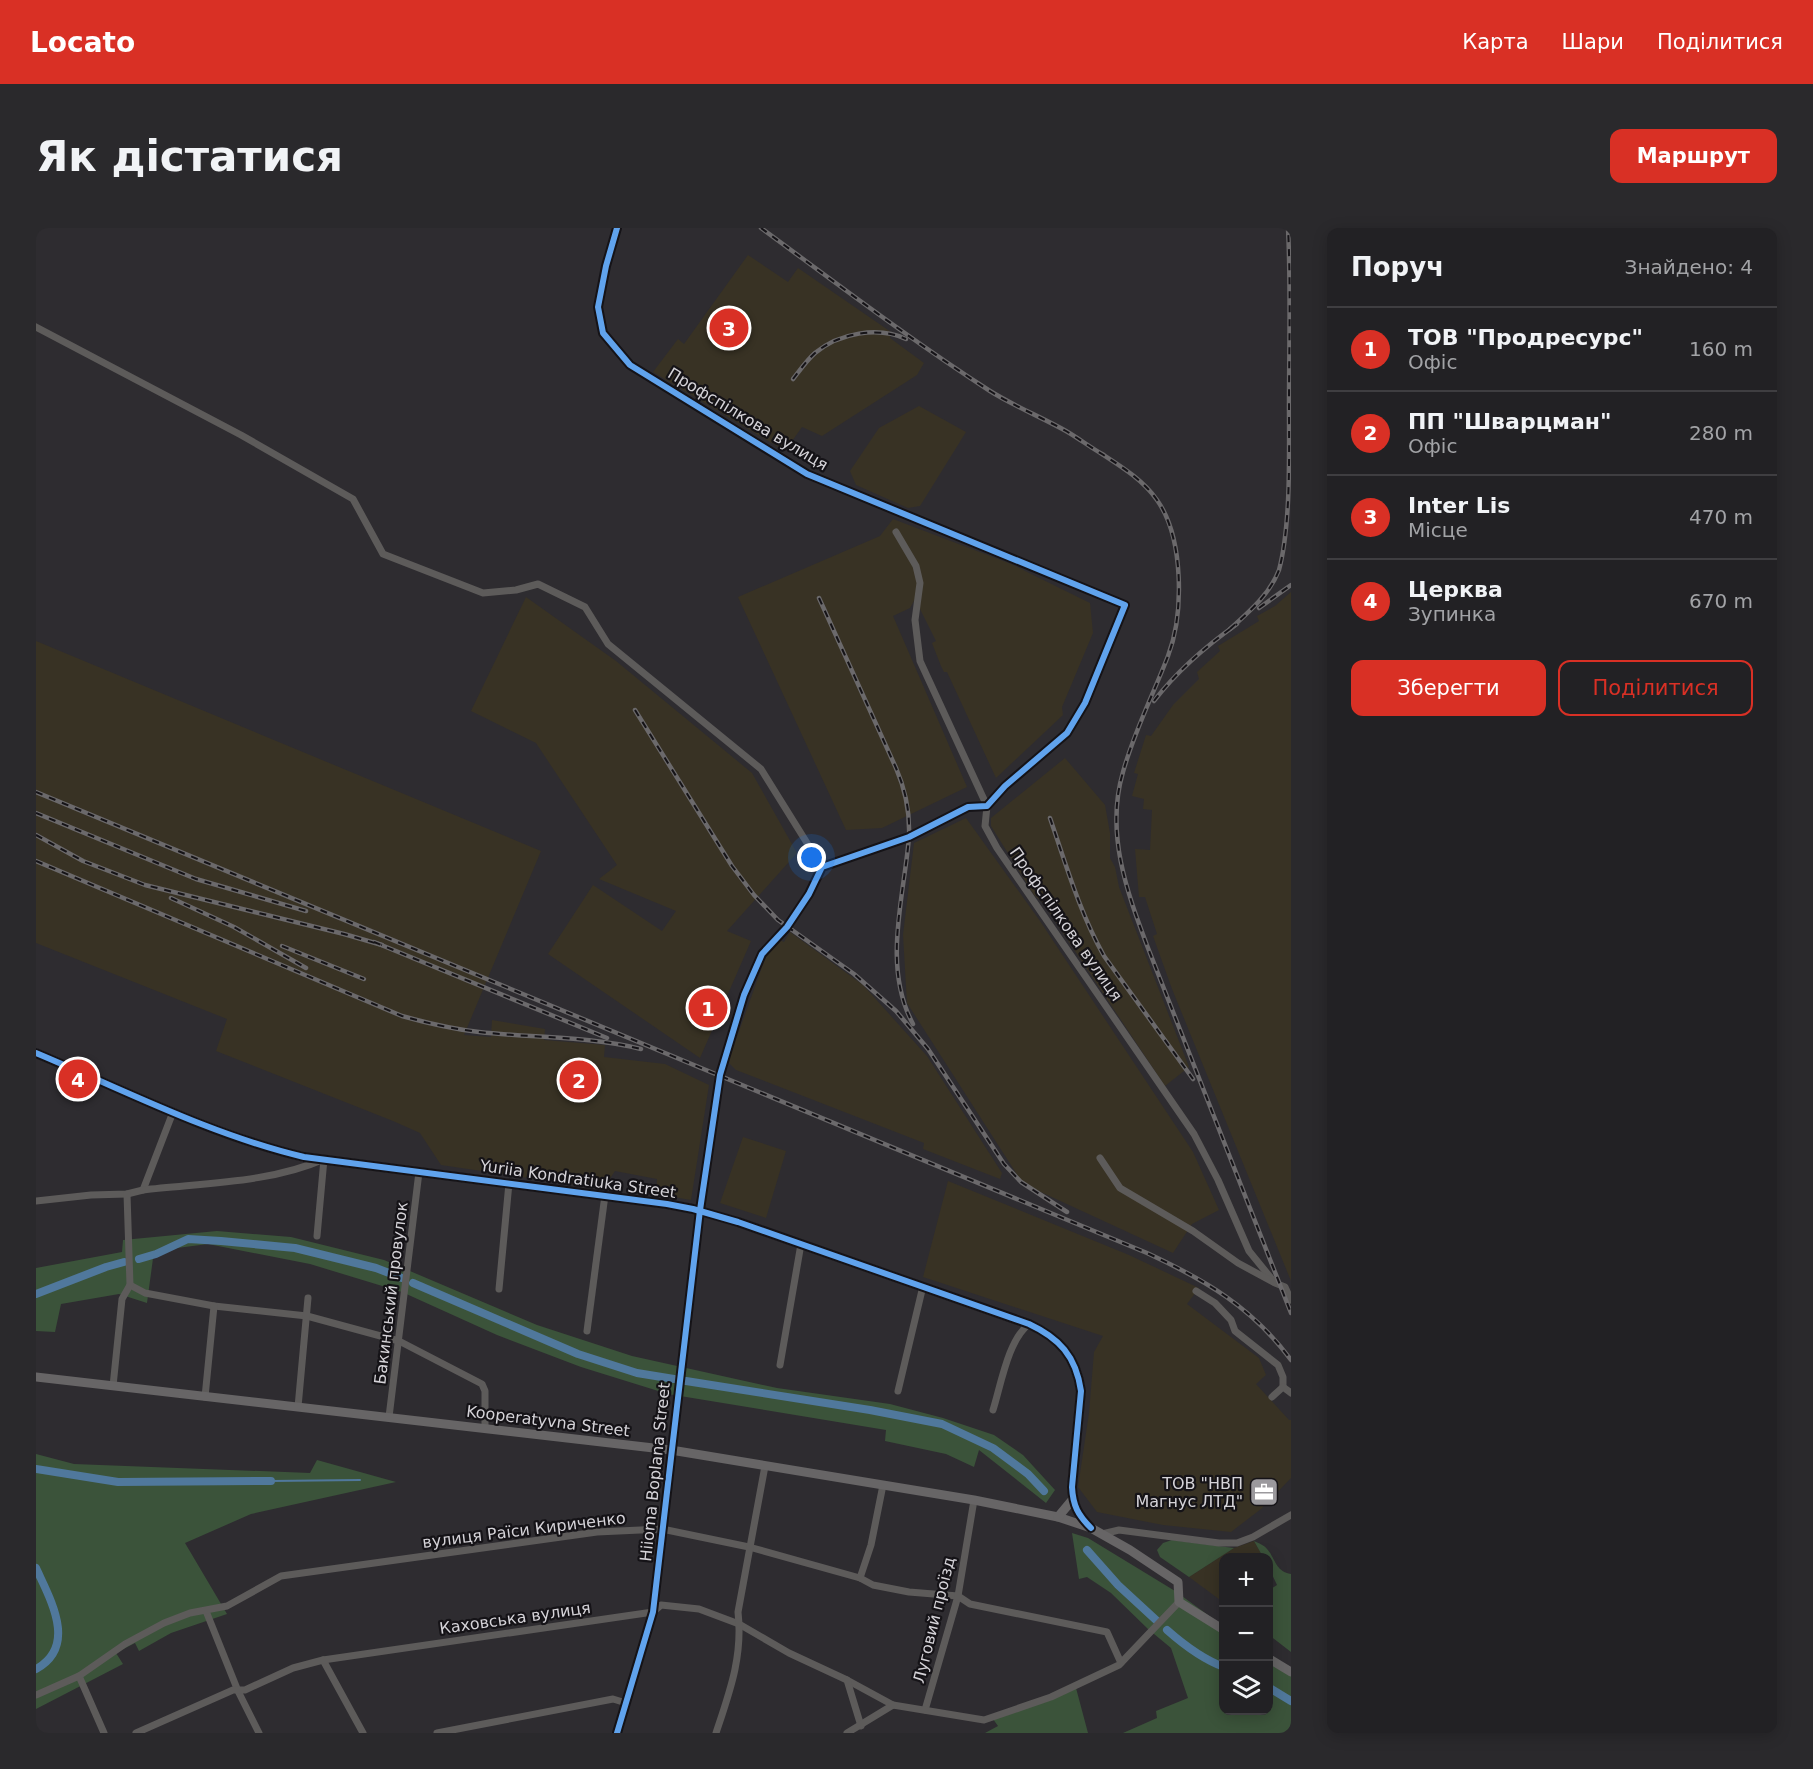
<!DOCTYPE html>
<html lang="uk">
<meta charset="utf-8">
<style>
:root{--surface:#222124;--page:#2a292c;--text:#f1f3f6;--muted:#a2a3a6;--line:#3f3e41;--accent:#d93025}
body{margin:0;font-family:"DejaVu Sans",sans-serif;background:var(--page);color:var(--text)}
.controls{position:absolute;right:18px;bottom:18px;display:grid;overflow:hidden;border-radius:12px;box-shadow:0 3px 15px #0003}
.controls button{width:54px;height:54px;display:grid;place-items:center;padding:0;border:0;border-bottom:2px solid var(--line);background:var(--surface);color:var(--text);font:30px sans-serif}
.you{position:absolute;left:776px;top:630px;width:21px;height:21px;margin:-15px;border:4px solid #fff;border-radius:50%;background:#1a73e8;box-shadow:0 0 0 9px #1a73e833}
.badge{display:grid;place-items:center;width:39px;height:39px;border-radius:50%;background:var(--accent);color:#fff;font-size:20px;font-weight:700}
.pin{position:absolute;translate:-50% -50%;border:3px solid #fff;box-shadow:0 2px 6px #0006}
.list{margin:0;padding:0;list-style:none}
h2{display:flex;justify-content:space-between;align-items:center;height:78px;margin:0;padding:0 24px;font-size:26px}
h2 small{font-size:20px;font-weight:400;color:var(--muted)}
.list li{display:grid;grid-template-columns:39px 1fr auto;gap:18px;align-items:center;box-sizing:border-box;height:84px;padding:0 24px;border-top:2px solid var(--line)}
.list b{display:block;font-size:22px;white-space:nowrap}
.list p{margin:0;font-size:20px;white-space:nowrap;color:var(--muted)}
.list em{font-size:20px;font-style:normal;color:var(--muted)}
.actions{display:flex;gap:12px;padding:18px 24px}
.actions a{flex:1;padding:14px 0;border:2px solid var(--accent);border-radius:12px;text-align:center;font-size:21px;color:var(--accent)}
.actions .main{background:var(--accent);color:#fff}
.icon{flex:none;width:33px;height:33px;fill:none;stroke:currentColor;stroke-width:2;stroke-linecap:round;stroke-linejoin:round}
.map{position:relative;flex:none;width:1255px;height:1505px;overflow:hidden;border-radius:12px}
header{display:flex;align-items:center;gap:36px;box-sizing:border-box;height:84px;padding:0 30px;background:var(--accent);color:#fff}
header strong{font-size:28px}
nav{display:flex;gap:33px;margin-inline-start:auto;font-size:21px}
.intro{display:flex;align-items:center;justify-content:space-between;box-sizing:border-box;height:144px;padding:0 36px}
h1{margin:0;font-size:42px}
.button{padding:15px 27px;border-radius:12px;background:var(--accent);color:#fff;font-size:21px;font-weight:700}
main{display:flex;gap:36px;padding:0 36px}
aside{flex:1;background:var(--surface);border-radius:12px;box-shadow:0 3px 15px #0003}
.map>svg:first-child{display:block}
.industrial{fill:#383224}
.green{fill:#3b533a}
.lines{fill:none;stroke-linecap:round;stroke-linejoin:round}
.stream{stroke:#50789c;stroke-width:2}
.canal{stroke:#50789c;stroke-width:8}
.street{stroke:#5d5b5a;stroke-width:7}
.secondary{stroke:#676566;stroke-width:9}
.rail-casing{stroke:#6b696b;stroke-width:4.5}
.rail{stroke:#151317;stroke-width:2;stroke-dasharray:7;stroke-linecap:butt}
.cycleway-casing{stroke:#151317;stroke-width:10}
.cycleway{stroke:#60a3ed;stroke-width:6}
.labels{text-anchor:middle;dominant-baseline:central;stroke-width:4.5;stroke-linejoin:round;paint-order:stroke}
.street-label{font-size:16px;fill:#d5d3d8;stroke:#151317}
.poi-label{font-size:16px;fill:#d5d3d8;stroke:#151317;text-anchor:end}
</style>
<header>
<strong>Locato</strong>
<nav><a>Карта</a><a>Шари</a><a>Поділитися</a></nav>
</header>
<div class="intro"><h1>Як дістатися</h1><a class="button">Маршрут</a></div>
<main>
<div class="map">
<svg width="1255" height="1505" viewBox="0 0 1255 1505">
<rect width="100%" height="100%" fill="#2e2c30"/>
<!-- industrial -->
<g class="industrial">
<path d="M712 27 752 54 762 40 855 104 854 110 888 135 881 147 786 208 766 199 749 223 617 144 642 111 648 116Z"/>
<path d="M883 178 930 204 884 278 872 280 820 257 814 243 843 200Z"/>
<path d="M857 291 975 336 1054 375 1057 405 1026 479 1027 487 960 550 911 444H908L905 438 896 415 900 413 879 371 874 380 857 388 931 559 846 600 810 602 702 369 844 308Z"/>
<path d="M1255 364V1053L1136 761 1117 708 1121 706 1109 669H1103L1099 621 1114 622 1116 582 1107 581 1108 571 1096 568 1102 546 1098 545 1110 507 1115 508 1137 477 1163 451 1161 444 1184 423 1182 418 1223 393 1221 388 1239 378Z"/>
<path d="M490 369 580 433 716 545 761 625 691 703 715 713 664 830 512 726 557 657 626 703 640 683 563 651 581 637 500 515 435 483Z"/>
<path d="M0 413 505 623 428 807 455 809 456 792 509 801 508 812 569 817 568 829 629 836 673 857 655 972 620 966 621 951 579 943 567 961 405 937 384 905 357 893 180 823 191 791 0 715Z"/>
<path d="M1029 530 1069 577 1074 605V630L1079 639 1083 659 1153 839 1129 858 1007 675 998 667 955 598V590Z"/>
<path d="M930 590 1004 693 1157 924 1183 982 1156 996 1137 1025 994 959 984 951 871 775 867 707 878 615Z"/>
<path d="M754 704 827 757 891 828 966 945 964 951 887 921 888 915 700 842 692 834 730 728 743 712 748 714Z"/>
<path d="M707 909 750 923 730 990 684 975Z"/>
<path d="M912 953 1093 1027 1163 1060 1151 1076 1223 1130 1230 1147 1220 1156 1253 1192H1255V1250L1225 1281 1195 1304 1127 1297 1061 1284 1042 1259 1053 1185 1058 1124 1067 1108 887 1049Z"/>
<path d="M1218 1313 1227 1329 1188 1330 1187 1374 1153 1349 1198 1320Z"/>
</g>
<!-- green -->
<g class="green">
<path d="M181 1003 255 1009 348 1032 501 1097 596 1128 741 1160 854 1176 907 1190 958 1207 987 1227 1019 1262 1010 1275 943 1222 938 1239 910 1226 849 1213 850 1202 632 1166 545 1139 461 1107 366 1064 274 1036 172 1016 118 1023 111 1075 83 1066 25 1076 19 1104 0 1103V1040L86 1024 87 1012Z"/>
<path d="M0 1226 38 1236 274 1245 281 1232 360 1254 215 1286 149 1315 191 1386 135 1405 103 1423 99 1415 80 1425 87 1436 0 1481Z"/>
<path d="M1036 1305 1052 1310 1139 1363 1187 1398 1188 1482H1232L1233 1431 1255 1447V1505H1087L1121 1490 1120 1483 1152 1470 1135 1420 1112 1401 1075 1365 1051 1349 1043 1351Z"/>
<path d="M1136 1312 1198 1320 1153 1349 1124 1329 1121 1322 1127 1315Z"/>
<path d="M1218 1313C1222 1315 1228 1317 1231 1321 1240 1331 1239 1343 1255 1346V1424L1233 1407V1362L1241 1357 1233 1340 1232 1330 1227 1329Z"/>
<path d="M1040 1460 1052 1505H949L962 1498 957 1491Z"/>
</g>
<g class="lines">
<!-- stream -->
<path class="stream" d="M235 1253 324 1252"/>
<!-- canal -->
<g class="canal">
<path d="M103 1031 120 1026 152 1011 185 1013 259 1020 340 1040 366 1050"/>
<path d="M377 1055 542 1126 601 1145 638 1151"/>
<path d="M0 1066 70 1039 88 1034"/>
<path d="M650 1153 834 1182 906 1196 957 1220 992 1246 1008 1263"/>
<path d="M0 1241 82 1254 235 1253"/>
<path d="M1051 1322 1082 1357 1120 1392"/>
<path d="M0 1340C14 1371 42 1418 0 1441"/>
<path d="M1131 1402C1148 1417 1166 1431 1188 1439"/>
<path d="M1232 1459 1255 1473"/>
</g>
<!-- street -->
<g class="street">
<path d="M0 99 205 207 317 271 347 326 447 365 480 362 502 356 549 379 572 416 725 541 786 639"/>
<path d="M860 304 880 338 884 355 879 392 884 433 951 578 949 598 961 620 1158 906 1182 952 1213 1023 1239 1055 1249 1059 1255 1072"/>
<path d="M1064 930 1084 960 1157 1003 1202 1035 1237 1054"/>
<path d="M107 962 137 884"/>
<path d="M0 973 55 967 91 966 107 962C165 955 235 955 288 931L281 1008"/>
<path d="M94 1057 109 1065 178 1078 271 1088 363 1113 446 1156 449 1163V1200"/>
<path d="M463 1061 473 955"/>
<path d="M1160 1063 1179 1075 1195 1092 1199 1103 1242 1137 1247 1149V1159"/>
<path d="M551 1103 569 967"/>
<path d="M744 1137 765 1016"/>
<path d="M77 1158 86 1071 94 1057 91 966"/>
<path d="M862 1163 887 1058"/>
<path d="M169 1169 178 1078"/>
<path d="M1236 1169 1247 1159 1255 1165"/>
<path d="M262 1179 272 1070"/>
<path d="M957 1182C965 1157 972 1112 993 1096"/>
<path d="M353 1189 383 944"/>
<path d="M1066 1306 1083 1302 1183 1315H1201L1217 1309 1255 1287"/>
<path d="M824 1350 835 1317 847 1257"/>
<path d="M170 1383 202 1463 223 1505"/>
<path d="M287 1432 327 1505"/>
<path d="M43 1448 68 1505"/>
<path d="M811 1452 857 1477"/>
<path d="M0 1467 43 1448 89 1416 128 1395 154 1385 191 1378 245 1348 561 1304 626 1301 713 1319 824 1350 837 1357 873 1364 922 1368 934 1376 1071 1404 1085 1435"/>
<path d="M889 1482 922 1368 938 1272"/>
<path d="M100 1505 197 1462H209L257 1440 287 1432 617 1384 625 1377 663 1381 703 1396 753 1425 811 1452 825 1498"/>
<path d="M401 1505 577 1471 590 1475"/>
<path d="M581 1505 617 1384 664 982 684 847 708 767 726 726 751 699 773 666 786 639 873 609 932 579 951 578 969 558 1031 505 1049 475 1089 377 771 246 594 137 567 105 562 79 570 38 581 0"/>
<path d="M680 1505C694 1463 707 1428 702 1384L729 1238"/>
<path d="M811 1505 857 1477 948 1492 1015 1469 1083 1437 1143 1374"/>
</g>
<!-- secondary -->
<g class="secondary">
<path d="M0 825C88 862 175 907 268 929L631 976 657 981 702 994 993 1096C1023 1110 1040 1128 1045 1163L1036 1259C1037 1278 1042 1287 1055 1300"/>
<path d="M0 1149 635 1222 938 1272 1022 1289 1055 1300 1094 1322 1142 1354 1143 1374 1188 1402"/>
<path d="M1022 1289 1037 1271"/>
<path d="M1232 1430 1255 1444"/>
</g>
<!-- rail casing -->
<g class="rail-casing">
<g id="rail">
<path d="M725 0C800 55 875 112 954 163 978 178 1005 189 1030 203 1042 210 1054 219 1066 226 1086 239 1107 252 1121 272 1148 310 1148 386 1132 428 1117 467 1098 504 1087 544 1069 605 1091 664 1112 720L1255 1085"/>
<path d="M757 151C764 142 771 132 779 125 803 105 842 98 870 111"/>
<path d="M783 370 860 540C870 563 874 585 873 609 868 670 846 738 877 796"/>
<path d="M1223 380 1255 357"/>
<path d="M1194 401C1213 384 1234 366 1243 342 1255 297 1253 226 1253 178 1253 119 1255 59 1252 0"/>
<path d="M1118 473C1141 443 1170 418 1201 396"/>
<path d="M599 482 696 638 718 667 742 692 818 746 860 783 892 821 968 936 985 954 1031 984"/>
<path d="M0 564 1111 1025C1169 1052 1216 1079 1255 1132"/>
<path d="M0 585 160 651 270 683"/>
<path d="M1014 590C1030 637 1044 685 1068 728L1157 851"/>
<path d="M0 607 47 633 109 657 308 706 346 717"/>
<path d="M0 633 366 788C391 795 417 801 443 804 497 810 553 808 605 821"/>
<path d="M135 670 198 699 270 740"/>
<path d="M338 714 571 810"/>
<path d="M246 718 328 751"/>
</g>
</g>
<!-- rail -->
<use href="#rail" class="rail"/>
<!-- cycleway casing -->
<g class="cycleway-casing">
<g id="cycleway">
<path d="M0 825C88 862 175 907 268 929L631 976 657 981 702 994 993 1096C1023 1110 1040 1128 1045 1163L1036 1259C1037 1278 1042 1287 1055 1300"/>
<path d="M581 1505 617 1384 664 982 684 847 708 767 726 726 751 699 773 666 786 639 873 609 932 579 951 578 969 558 1031 505 1049 475 1089 377 771 246 594 137 567 105 562 79 570 38 581 0"/>
</g>
</g>
<!-- cycleway -->
<use href="#cycleway" class="cycleway"/>
</g>
<!-- icons -->
<defs>
<g id="office-square" transform="scale(1.5)"><rect x="-9" y="-9" width="18" height="18" rx="4" fill="#9b999d" stroke="#151317"/><path d="M-6-3h4V-5.5h4V-3h4V5H-6ZM-1-4.5V-3h2v-1.5ZM-6 0V1H6V0Z" fill="#fff"/></g>
</defs>
<g fill-rule="evenodd">
<use href="#office-square" x="1228" y="1264"/>
</g>
<g class="labels">
<!-- street labels -->
<g class="street-label">
<text transform="translate(712 191) rotate(31)">Профспілкова вулиця</text>
<text transform="translate(1030 696) rotate(55)">Профспілкова вулиця</text>
<text transform="translate(542 951) rotate(8)">Yuriia Kondratiuka Street</text>
<text transform="translate(355 1065) rotate(-83)">Бакинський провулок</text>
<text transform="translate(512 1193) rotate(7)">Kooperatyvna Street</text>
<text transform="translate(619 1244) rotate(-84)">Hiioma Boplana Street</text>
<text transform="translate(488 1302) rotate(-7)">вулиця Раїси Кириченко</text>
<text transform="translate(479 1390) rotate(-8)">Каховська вулиця</text>
<text transform="translate(898 1392) rotate(-76)">Луговий проїзд</text>
</g>
<!-- poi labels -->
<g class="poi-label">
<text x="1207" y="1255">ТОВ "НВП<tspan x="1207" dy="18">Магнус ЛТД"</tspan></text>
</g>
</g>
</svg>
<div class="controls">
<button>+</button>
<button>−</button>
<button><svg class="icon" aria-label="layers" viewBox="0 0 24 24"><path d="M12 4l9 5-9 5-9-5zM3 14l9 5 9-5"/></svg></button>
</div>
<div class="you"></div>
<div class="pin badge" style="left:672px;top:780px">1</div>
<div class="pin badge" style="left:543px;top:852px">2</div>
<div class="pin badge" style="left:693px;top:100px">3</div>
<div class="pin badge" style="left:42px;top:851px">4</div>
</div>
<aside>
<h2>Поруч<small>Знайдено: 4</small></h2>
<ul class="list">
<li><span class="badge">1</span><div><b>ТОВ &quot;Продресурс&quot;</b><p>Офіс</p></div><em>160 m</em></li>
<li><span class="badge">2</span><div><b>ПП &quot;Шварцман&quot;</b><p>Офіс</p></div><em>280 m</em></li>
<li><span class="badge">3</span><div><b>Inter Lis</b><p>Місце</p></div><em>470 m</em></li>
<li><span class="badge">4</span><div><b>Церква</b><p>Зупинка</p></div><em>670 m</em></li>
</ul>
<div class="actions"><a class="main">Зберегти</a><a>Поділитися</a></div>
</aside>
</main>
